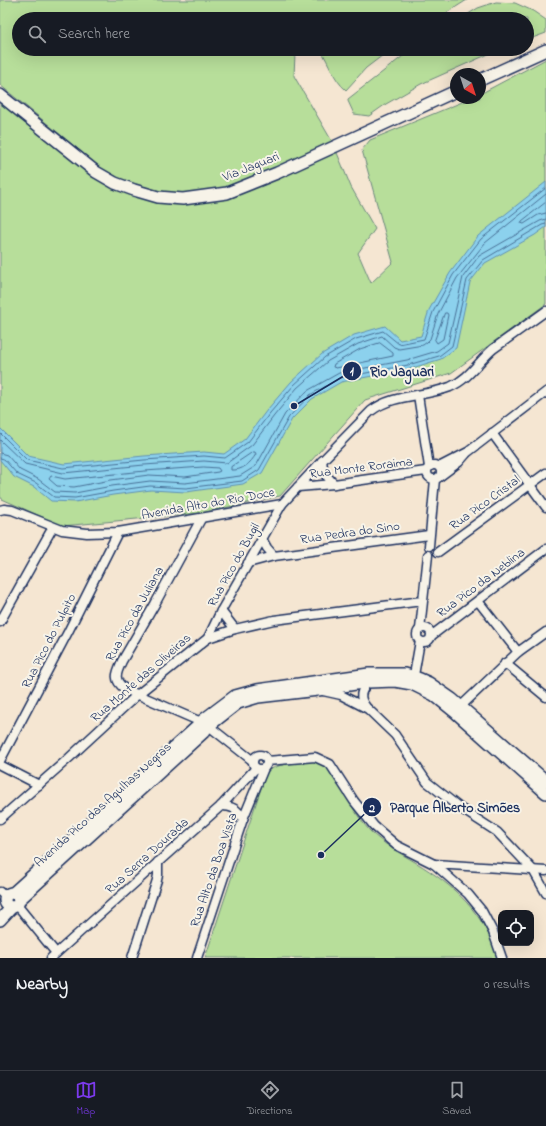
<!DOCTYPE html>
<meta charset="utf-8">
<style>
:root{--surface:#171b24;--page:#20242c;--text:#f1f3f6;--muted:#9ea1a6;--line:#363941;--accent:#7c3aed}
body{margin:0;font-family:"Indie Flower",sans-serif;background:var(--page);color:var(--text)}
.controls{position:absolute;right:12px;bottom:12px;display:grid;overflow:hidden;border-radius:8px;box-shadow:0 4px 16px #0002}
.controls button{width:36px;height:36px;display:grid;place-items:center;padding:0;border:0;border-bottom:1px solid var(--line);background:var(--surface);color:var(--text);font:20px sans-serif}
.compass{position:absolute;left:450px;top:68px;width:36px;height:36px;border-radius:50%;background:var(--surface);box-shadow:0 4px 16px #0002;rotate:141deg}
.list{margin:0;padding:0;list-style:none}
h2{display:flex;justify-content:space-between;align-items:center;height:52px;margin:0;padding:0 16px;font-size:17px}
h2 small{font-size:13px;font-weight:400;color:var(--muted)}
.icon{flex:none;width:22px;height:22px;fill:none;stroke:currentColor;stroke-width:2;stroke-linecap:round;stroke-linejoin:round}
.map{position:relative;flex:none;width:546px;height:958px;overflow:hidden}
.search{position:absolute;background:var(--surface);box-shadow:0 4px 16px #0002;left:12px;right:12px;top:12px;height:44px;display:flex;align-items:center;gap:10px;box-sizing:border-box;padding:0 14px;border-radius:22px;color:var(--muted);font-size:15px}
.sheet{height:112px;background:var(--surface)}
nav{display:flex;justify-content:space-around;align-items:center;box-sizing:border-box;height:56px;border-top:1px solid var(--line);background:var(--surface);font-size:11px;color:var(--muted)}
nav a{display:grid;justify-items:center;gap:2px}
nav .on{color:var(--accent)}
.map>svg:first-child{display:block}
.green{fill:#b7de9a;stroke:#69867c}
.water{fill:#8cd1ed;stroke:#5f90b4}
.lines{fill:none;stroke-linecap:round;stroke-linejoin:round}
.shore{stroke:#487097;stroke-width:1}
.street-casing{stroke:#1b2f5e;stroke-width:11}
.secondary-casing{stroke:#1b2f5e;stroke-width:14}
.street{stroke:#f7f3e8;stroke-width:8}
.secondary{stroke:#f7f3e8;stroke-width:11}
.labels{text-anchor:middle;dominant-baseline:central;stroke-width:4;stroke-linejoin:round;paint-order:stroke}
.street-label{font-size:13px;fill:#1b2f5e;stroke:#f7f3e8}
.leader{fill:none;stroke:#1b2f5e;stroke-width:1.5}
.callout-dot{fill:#1b2f5e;stroke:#f7f3e8;stroke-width:1.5}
.mark-label{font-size:12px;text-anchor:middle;font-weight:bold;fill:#fff}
.callout-label{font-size:14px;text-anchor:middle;font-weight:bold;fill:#1b2f5e;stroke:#f7f3e8;stroke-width:4;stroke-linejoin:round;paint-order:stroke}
</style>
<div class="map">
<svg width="546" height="958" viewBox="0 0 546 958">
<rect width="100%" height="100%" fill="#f5e6d2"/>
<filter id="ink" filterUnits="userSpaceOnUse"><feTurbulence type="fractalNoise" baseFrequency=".025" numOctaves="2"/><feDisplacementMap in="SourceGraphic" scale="8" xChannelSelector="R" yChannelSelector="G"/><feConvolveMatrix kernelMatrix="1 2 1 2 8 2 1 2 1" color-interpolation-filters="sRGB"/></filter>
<g filter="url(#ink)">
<!-- green -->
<g class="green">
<path d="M0 0H467L437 19H19V49H318L295 54 294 76 333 143 351 187 375 229 358 253 371 283 393 262 362 150 370 140 472 98H480V94L546 59V304L451 373 365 400 280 496 201 513 62 526 2 499 0 496V101L97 178 101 168 0 85Z"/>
<path d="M496 2 515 3 533 11 546 20V33L527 40V19H460L478 8Z"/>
<path d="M320 49H391L366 68 346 90C333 79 330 64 320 49Z"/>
<path d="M412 49H500L421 84 386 104 369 116 354 114 348 101V99Z"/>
<path d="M312 761C317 762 322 763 326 766 331 770 334 778 338 783 348 799 357 817 370 831 383 844 400 853 415 862 454 885 485 914 498 958H205L266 773C274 763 299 763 312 761Z"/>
</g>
<!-- water -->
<path class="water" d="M546 182V227L535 235 485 263 470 282 456 348 441 359 409 369 341 382 312 399 292 419 262 473 243 484 186 492 151 490 113 495 75 502 51 501 34 487 14 477 0 460V428L28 456 64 464 144 456 204 452 224 454 245 439 267 410 291 382 322 354 354 335 385 326 400 340 421 336 429 310 450 273 478 236Z"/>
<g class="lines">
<!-- shore -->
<g class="shore">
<path d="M546 202 522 221 521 223 524 224 538 215 546 213"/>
<path d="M445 313H447L448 315 443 339 437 343 435 340Z"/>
<path d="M380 343 393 353V356L336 368 333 367 334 364 360 349Z"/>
<path d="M0 433 27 460 63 468 144 460 204 456 225 458 248 442 270 413 294 385 325 357 356 339 383 331 399 344 424 339 433 312 453 275 481 239 546 188"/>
<path d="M0 440 25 464 63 473 144 465 204 461 227 463 252 445 274 416 297 388 328 361 358 344 382 336 394 347 399 349 423 345 427 342 430 339 438 314 457 278 485 243 546 194"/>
<path d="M253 452H255L256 454C251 463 242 471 231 470V467Z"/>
<path d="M0 453 7 455 20 470 38 479 55 492 75 493 112 486 150 481 185 483 240 476 256 466 285 414 307 391 339 373 407 360 437 351 448 343 463 277 479 256 540 221 546 219"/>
<path d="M0 458 4 459 17 474 36 483 54 497 75 498 113 491 150 486 186 488 242 481 259 470 289 417 310 395 340 378 408 365 439 356 452 346 467 280 483 260 542 225 546 224"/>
<path d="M204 467 218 468 220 471 218 472 185 477 149 475 111 480 74 487 57 486 49 479 51 476 65 479 145 471Z"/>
</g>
<!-- street casing -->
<g class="street-casing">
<g id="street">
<path d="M418 395 429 467"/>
<path d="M492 433 546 507"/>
<path d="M322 461 324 473 334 484"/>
<circle cx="434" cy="472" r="7"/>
<path d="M439 467 468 452 546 392"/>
<path d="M439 477 459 462 466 454"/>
<path d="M298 487 334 484 426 471"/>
<path d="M0 510 4 509 12 510 62 530 87 533 118 532 282 504 322 461 371 411C393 394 424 397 450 387 469 379 478 362 493 349L546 311"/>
<path d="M201 519 155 604 122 661C116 674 113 680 125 689L201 722"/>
<path d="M262 539 267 548 274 556"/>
<path d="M429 546 435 479"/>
<path d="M438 552 546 473"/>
<path d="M248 563 274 556 429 535"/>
<path d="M478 601 518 652"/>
<path d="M221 611 235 629"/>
<path d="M0 622 53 527"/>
<circle cx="424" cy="635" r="7"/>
<path d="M420 629 428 555"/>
<path d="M431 636 546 549"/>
<path d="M208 638 221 611 282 504"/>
<path d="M505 663 546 697"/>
<path d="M413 681 420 641"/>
<path d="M323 691 341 695 368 709 395 735 427 782 460 808 497 832 533 870 546 893"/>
<path d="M366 707C358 697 361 691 368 682"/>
<path d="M458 709 518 652 546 632"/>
<path d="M210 727 253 761"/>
<circle cx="260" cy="762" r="7"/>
<path d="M0 761 68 632 118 532"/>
<path d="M267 761 315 757 330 764 354 801 374 826 396 845 434 864 468 894 482 911 493 932 502 958"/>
<path d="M0 765 39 785"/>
<path d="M221 806C232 806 238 809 243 819"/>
<path d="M0 819 69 758 137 695 208 638 235 629 274 620 422 601"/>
<path d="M434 864 546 871"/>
<path d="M0 892 6 897"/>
<path d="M17 905 56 953"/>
<path d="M51 958 221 806 256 768"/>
<path d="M132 958 157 880 158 875V862"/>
<path d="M197 958 243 819 264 768"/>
</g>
</g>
<!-- secondary casing -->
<g class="secondary-casing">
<g id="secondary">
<path d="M480 80 546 50"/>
<path d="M0 95 96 172 115 183 134 190 158 197 183 199 227 193 277 173 456 91"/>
<path d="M203 720 235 696 257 690 369 674H405L420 679 429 683 452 699 546 781"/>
<path d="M210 725 238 703 258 697 318 690 368 682 395 681 412 684 434 695 455 712 546 793"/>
<path d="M13 893 200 724"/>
<circle cx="12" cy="900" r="7"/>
<path d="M19 900 205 731"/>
<path d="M0 920 12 907"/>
</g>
</g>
<!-- street -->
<use href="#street" class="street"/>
<!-- secondary -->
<use href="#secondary" class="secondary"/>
</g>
</g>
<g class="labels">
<!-- street labels -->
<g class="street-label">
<text transform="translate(251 167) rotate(-22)">Via Jaguari</text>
<text transform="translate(361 468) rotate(-7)">Rua Monte Roraima</text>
<text transform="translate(485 503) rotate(-36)">Rua Pico Cristal</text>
<text transform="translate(208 504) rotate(-10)">Avenida Alto do Rio Doce</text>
<text transform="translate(350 533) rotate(-8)">Rua Pedra do Sino</text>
<text transform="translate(234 565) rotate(-61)">Rua Pico do Bugil</text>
<text transform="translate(481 583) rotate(-37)">Rua Pico da Neblina</text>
<text transform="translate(135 614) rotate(-61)">Rua Pico da Juliana</text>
<text transform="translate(49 641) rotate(-63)">Rua Pico do Pulpito</text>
<text transform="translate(141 678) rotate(-41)">Rua Monte das Oliveiras</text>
<text transform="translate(103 805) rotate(-42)">Avenida Pico das Agulhas Negras</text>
<text transform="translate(147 856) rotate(-42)">Rua Serra Dourada</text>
<text transform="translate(214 870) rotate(-71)">Rua Alto da Boa Vista</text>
</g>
</g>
<!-- callouts -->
<path class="leader" d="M294 406L352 371M321 855L372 807"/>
<g class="callout-dot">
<circle cx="294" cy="406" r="4"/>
<circle cx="321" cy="855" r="4"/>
<circle cx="352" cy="371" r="10"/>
<circle cx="372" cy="807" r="10"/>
</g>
<g class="mark-label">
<text x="352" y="375">1</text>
<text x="372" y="812">2</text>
</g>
<g class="callout-label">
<text x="402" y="376">Rio Jaguari</text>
<text x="455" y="812">Parque Alberto Simões</text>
</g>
</svg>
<div class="controls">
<button><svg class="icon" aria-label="locate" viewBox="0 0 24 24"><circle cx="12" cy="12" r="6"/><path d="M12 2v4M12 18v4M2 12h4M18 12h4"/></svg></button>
</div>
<svg class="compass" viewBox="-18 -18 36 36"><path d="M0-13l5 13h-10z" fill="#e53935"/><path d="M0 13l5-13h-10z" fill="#9ea1a6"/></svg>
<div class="search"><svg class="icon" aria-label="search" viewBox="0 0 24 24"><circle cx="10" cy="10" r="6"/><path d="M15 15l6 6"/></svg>Search here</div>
</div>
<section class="sheet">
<h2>Nearby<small>0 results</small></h2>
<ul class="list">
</ul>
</section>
<nav>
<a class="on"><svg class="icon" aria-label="map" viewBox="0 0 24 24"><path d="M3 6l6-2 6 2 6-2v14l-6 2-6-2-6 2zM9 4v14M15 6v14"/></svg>Map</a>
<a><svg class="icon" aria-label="directions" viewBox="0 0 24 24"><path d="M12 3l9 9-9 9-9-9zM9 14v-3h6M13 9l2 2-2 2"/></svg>Directions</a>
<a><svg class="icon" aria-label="saved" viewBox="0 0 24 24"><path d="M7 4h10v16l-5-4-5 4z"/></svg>Saved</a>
</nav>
